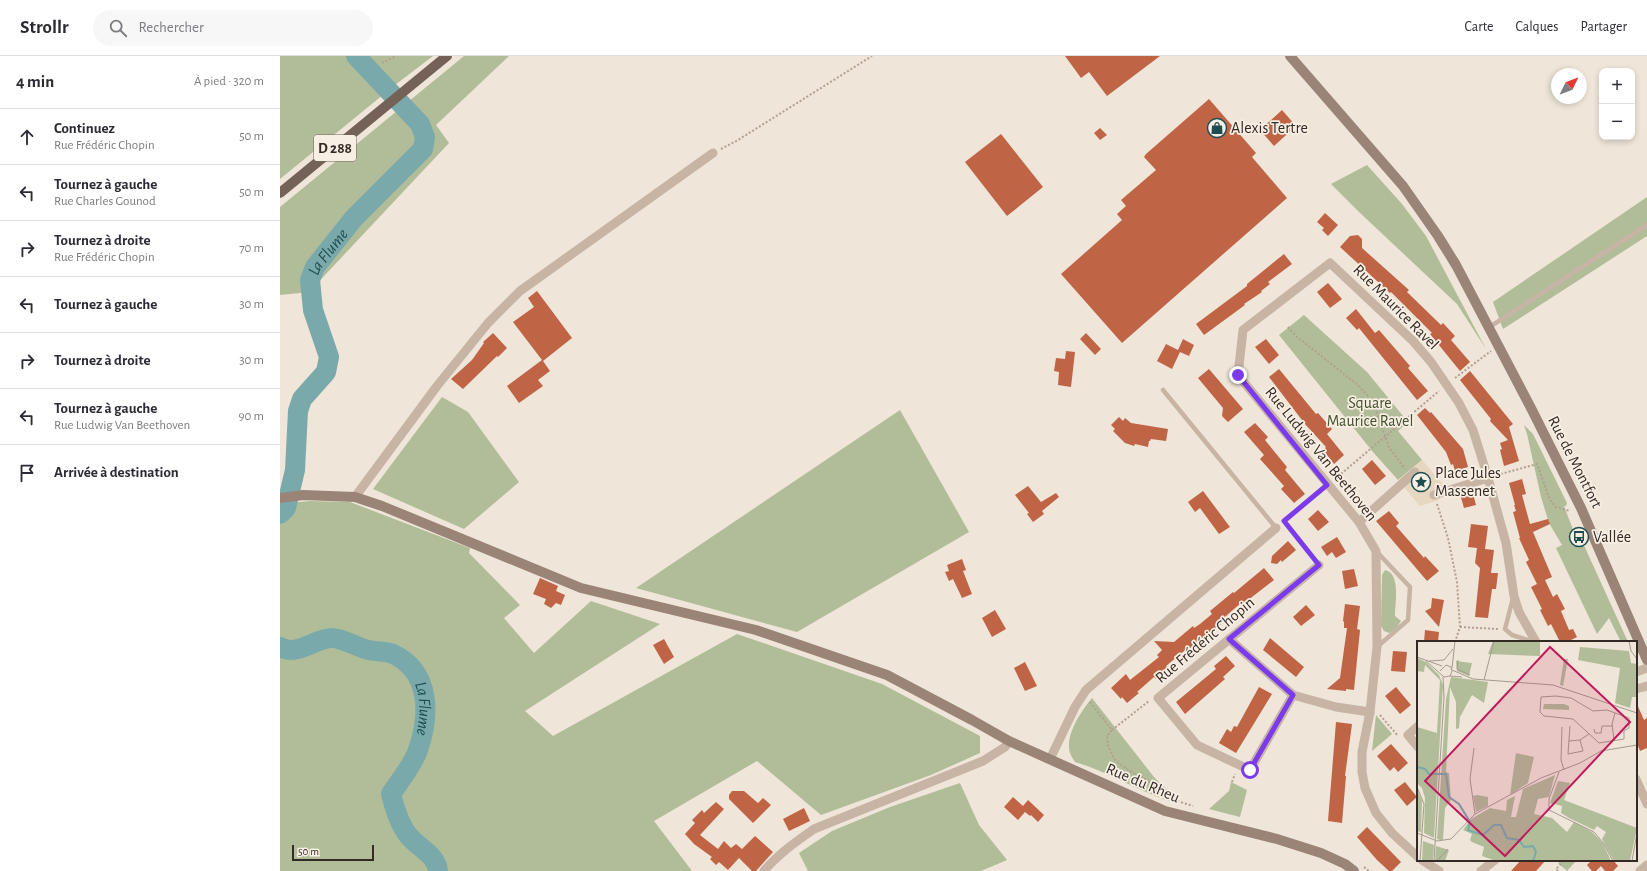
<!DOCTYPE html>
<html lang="fr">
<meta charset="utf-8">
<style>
:root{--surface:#fff;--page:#f7f7f7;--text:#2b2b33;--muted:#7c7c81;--line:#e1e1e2}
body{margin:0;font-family:"Alegreya Sans",sans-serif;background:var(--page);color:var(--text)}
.controls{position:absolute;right:12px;top:12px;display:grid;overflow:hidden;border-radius:8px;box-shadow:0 2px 6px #0003}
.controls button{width:36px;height:36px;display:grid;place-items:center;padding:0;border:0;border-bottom:1px solid var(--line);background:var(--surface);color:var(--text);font:20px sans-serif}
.compass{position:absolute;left:1271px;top:12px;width:36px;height:36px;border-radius:50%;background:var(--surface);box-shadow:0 2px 6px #0003;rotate:47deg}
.scale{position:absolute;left:12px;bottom:10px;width:82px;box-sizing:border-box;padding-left:4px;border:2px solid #332a26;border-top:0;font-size:11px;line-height:14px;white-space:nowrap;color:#332a26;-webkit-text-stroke:3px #f8efe4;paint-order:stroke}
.stop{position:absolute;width:12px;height:12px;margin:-9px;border:3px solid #7c3aed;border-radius:50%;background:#fff}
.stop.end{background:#7c3aed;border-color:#fff;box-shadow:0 1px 4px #0008}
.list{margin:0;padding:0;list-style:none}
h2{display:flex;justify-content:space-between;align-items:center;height:52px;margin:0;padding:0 16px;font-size:17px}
h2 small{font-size:13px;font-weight:400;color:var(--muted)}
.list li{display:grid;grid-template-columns:26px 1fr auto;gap:12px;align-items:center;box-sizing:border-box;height:56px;padding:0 16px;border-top:1px solid var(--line)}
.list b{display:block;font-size:15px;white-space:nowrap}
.list p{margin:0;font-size:13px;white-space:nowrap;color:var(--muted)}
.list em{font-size:13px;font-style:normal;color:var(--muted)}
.icon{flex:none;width:22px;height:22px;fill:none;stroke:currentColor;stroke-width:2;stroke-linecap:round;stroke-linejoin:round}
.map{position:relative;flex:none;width:1367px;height:815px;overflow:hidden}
header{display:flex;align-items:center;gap:24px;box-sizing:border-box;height:56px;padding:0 20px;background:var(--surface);border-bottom:1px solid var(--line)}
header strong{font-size:19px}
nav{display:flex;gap:22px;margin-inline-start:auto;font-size:14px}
.search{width:280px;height:36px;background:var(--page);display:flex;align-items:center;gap:10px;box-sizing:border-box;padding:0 14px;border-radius:22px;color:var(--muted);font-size:15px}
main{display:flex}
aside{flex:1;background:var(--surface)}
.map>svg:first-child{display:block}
.green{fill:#b1bd99}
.plaza{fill:#e7d6c0}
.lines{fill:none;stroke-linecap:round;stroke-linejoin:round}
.river{stroke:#79a9ab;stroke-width:20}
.building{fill:#c06446}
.path{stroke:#b29f8f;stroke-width:2;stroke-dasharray:2 2;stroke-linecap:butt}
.lane{stroke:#c7b4a5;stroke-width:4.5}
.street{stroke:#c7b4a5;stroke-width:9}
.secondary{stroke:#9a8477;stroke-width:10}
.primary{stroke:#746157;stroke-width:10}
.route{stroke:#7c3aed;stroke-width:5}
.labels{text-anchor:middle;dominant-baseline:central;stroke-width:3.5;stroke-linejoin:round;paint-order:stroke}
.shield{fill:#f8efe4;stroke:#6e655f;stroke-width:1}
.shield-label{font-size:15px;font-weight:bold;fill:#332a26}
.poi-label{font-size:16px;fill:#332a26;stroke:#f8efe4;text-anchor:start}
.street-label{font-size:16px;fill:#332a26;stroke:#f8efe4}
.park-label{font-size:16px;fill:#42502b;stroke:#f8efe4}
.water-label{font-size:17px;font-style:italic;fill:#1e4e52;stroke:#f8efe4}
.inset-river{fill:none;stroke:#79a9ab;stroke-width:2}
.inset-road{fill:none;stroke:#a49a91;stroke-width:1}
.view{fill:#c2185b;fill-opacity:0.15;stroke:#c2185b;stroke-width:2}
.inset-edge{fill:none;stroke:#332a26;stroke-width:2}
</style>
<header>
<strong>Strollr</strong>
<div class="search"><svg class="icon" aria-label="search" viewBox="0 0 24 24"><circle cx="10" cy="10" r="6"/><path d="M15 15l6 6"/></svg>Rechercher</div>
<nav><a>Carte</a><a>Calques</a><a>Partager</a></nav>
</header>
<main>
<aside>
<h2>4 min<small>À pied · 320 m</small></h2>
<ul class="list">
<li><svg class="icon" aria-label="ahead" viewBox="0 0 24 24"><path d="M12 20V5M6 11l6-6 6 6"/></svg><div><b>Continuez</b><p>Rue Frédéric Chopin</p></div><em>50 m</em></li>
<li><svg class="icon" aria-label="left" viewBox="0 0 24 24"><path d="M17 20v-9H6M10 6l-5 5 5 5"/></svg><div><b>Tournez à gauche</b><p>Rue Charles Gounod</p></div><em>50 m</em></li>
<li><svg class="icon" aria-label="right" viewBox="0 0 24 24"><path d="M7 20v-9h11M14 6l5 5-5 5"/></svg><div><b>Tournez à droite</b><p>Rue Frédéric Chopin</p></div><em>70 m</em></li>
<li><svg class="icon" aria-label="left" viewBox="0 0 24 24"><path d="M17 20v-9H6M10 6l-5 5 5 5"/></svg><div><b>Tournez à gauche</b></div><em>30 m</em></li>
<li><svg class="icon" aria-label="right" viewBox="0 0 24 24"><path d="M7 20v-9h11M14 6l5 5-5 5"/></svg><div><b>Tournez à droite</b></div><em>30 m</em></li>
<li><svg class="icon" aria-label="left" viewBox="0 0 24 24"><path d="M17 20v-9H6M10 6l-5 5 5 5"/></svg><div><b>Tournez à gauche</b><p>Rue Ludwig Van Beethoven</p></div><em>90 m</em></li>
<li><svg class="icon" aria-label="arrive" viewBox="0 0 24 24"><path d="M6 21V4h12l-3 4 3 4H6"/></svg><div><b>Arrivée à destination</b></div></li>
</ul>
</aside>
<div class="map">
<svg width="1367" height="815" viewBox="0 0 1367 815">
<rect width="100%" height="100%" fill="#efe5d8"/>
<!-- green -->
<g class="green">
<path d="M0 0H153L115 29 0 123Z"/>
<path d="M184 0H229L156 69 169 87 29 236 0 239V151Z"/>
<path d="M1087 109 1122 148 1146 180 1206 293 1177 248 1078 155 1051 128Z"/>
<path d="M1367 141V180L1223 273 1213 246Z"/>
<path d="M1024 259 1087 316 1128 366 1118 375 1142 404 1118 424 1093 396 999 279Z"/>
<path d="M162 341 188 356 239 426 184 473 93 433Z"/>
<path d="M620 354 689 476 517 576 356 532Z"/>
<path d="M1244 369 1253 378 1287 447 1286 450H1284L1297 484 1302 485 1348 586H1341L1329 562 1317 578 1276 492 1282 489 1269 467 1261 441 1247 378Z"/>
<path d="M30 445 70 446 190 492 189 497 240 549 224 562 254 597 311 545 380 568 245 655 273 680 457 578 602 628 700 680V697L651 719 541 759 477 705 374 765 412 815H0V448Z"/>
<path d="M1105 514C1121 517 1115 548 1115 560L1121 565 1114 575 1109 577 1104 575 1101 570 1102 519Z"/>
<path d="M812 642 874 721 889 736 897 741 889 745C857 734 828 716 795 706 792 701 789 697 789 691 788 675 802 654 812 642Z"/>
<path d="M1096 659 1112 678 1092 695Z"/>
<path d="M951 726 967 734 960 761 929 753 949 735Z"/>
<path d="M680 727 699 769 727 804 701 815H528L519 797 552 775 610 751Z"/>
<path d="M1281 804H1297L1287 815 1278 807Z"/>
</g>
<!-- plaza -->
<path class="plaza" d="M1142 404 1165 431 1159 444 1140 450 1118 424Z"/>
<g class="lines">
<!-- river -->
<g class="river">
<path id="s1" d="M0 458 6 452 15 414 18 355 22 343 46 316 49 301 33 254 30 224 35 211 74 162 143 93 145 81 140 68 76 0"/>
<path id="s2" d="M0 591C18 601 35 582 52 582 63 582 78 592 89 594 97 596 106 595 113 598 151 616 150 659 138 694 134 707 119 726 111 738 114 750 120 769 128 779 137 791 157 799 158 815"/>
</g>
</g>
<!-- building -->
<g class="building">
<path d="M785 0H880L827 40 809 16 801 22Z"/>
<path d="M929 43 976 97 972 101 1007 142 842 287 781 218 842 164 837 158 846 150 841 144 876 114 864 101 866 98Z"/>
<path d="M1002 54 1016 70 994 90 980 74Z"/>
<path d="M820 72 827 79 820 84 814 77Z"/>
<path d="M721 78 763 131 727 160 685 106Z"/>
<path d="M1045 157 1058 169 1048 180 1042 174 1044 172 1037 166Z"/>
<path d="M1078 179 1082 183V192L1129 234 1127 236 1161 269 1163 267 1175 280 1171 284 1190 306 1180 315 1150 278 1152 277 1111 236 1110 237 1060 191 1070 180Z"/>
<path d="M1004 198 1012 208 988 226 990 228 981 235 982 236 964 248 965 249 924 279 916 268 967 230V228Z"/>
<path d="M1048 227 1062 243 1050 252 1037 236Z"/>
<path d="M257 235 292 282 263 305 270 315 258 324 263 330 239 347 227 330 262 304 233 266 254 251 248 242Z"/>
<path d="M1076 253 1095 277 1099 274 1118 296 1130 310 1128 312 1148 335 1137 344 1079 272 1077 274 1066 262Z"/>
<path d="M213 277 227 292 218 301 217 300 183 333 171 323 192 304 204 287 203 286Z"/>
<path d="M806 277 821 293 815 299 800 283Z"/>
<path d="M903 283 914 289 909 300 900 296 892 313 877 305 886 288 898 294Z"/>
<path d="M986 283 999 299 989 308 975 291Z"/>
<path d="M786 295 795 296 791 331 778 329 779 316 774 315 776 302 785 303Z"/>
<path d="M929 313 963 353 948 366 942 360 943 352 918 322Z"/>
<path d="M999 313 1036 358 1038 357 1052 373 1047 378 1064 399 1054 408 1043 394 1046 391 1025 368 989 321Z"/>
<path d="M1190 315 1233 368 1229 371 1239 405 1224 410 1220 394 1222 393 1220 387 1228 384 1210 365 1211 363 1180 324Z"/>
<path d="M1145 352 1150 357 1151 356 1183 393 1188 411 1175 415 1173 408 1171 409 1166 396 1137 359Z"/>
<path d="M839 361 843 365 845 362 851 367 888 373 886 385 871 383 870 385H869L868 391 855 388 854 390 845 387 833 375 835 373 831 369Z"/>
<path d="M975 367 988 381 985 384 1007 411 1005 414 1025 438 1014 447 1001 433 1004 430 980 403 984 399 964 376Z"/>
<path d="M1092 404 1106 420 1095 429 1082 413Z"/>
<path d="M1242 423 1246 438 1242 439 1250 468 1268 463 1270 468 1253 476 1272 521 1265 524 1273 541 1277 538 1285 553 1281 555 1289 574 1293 573 1297 581 1287 586H1280L1271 568 1268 570 1260 554 1262 553 1251 531 1257 528 1246 506 1249 504 1239 482H1240L1233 456 1236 455 1234 449H1235L1229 427Z"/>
<path d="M748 430 761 446 776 437 779 441 762 455 764 458 753 466 747 458 749 457 735 439Z"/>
<path d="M1192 434 1196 449 1184 452 1180 438Z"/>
<path d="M923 435 950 471 939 478 920 452 915 456 908 446Z"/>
<path d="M1038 454 1049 466 1038 475 1028 463Z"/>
<path d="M1109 455 1119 467 1116 470 1144 502 1145 500 1159 515 1147 525 1096 465Z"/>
<path d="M1191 468 1208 470 1205 493 1214 494 1211 517H1218L1216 533H1212L1208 562 1195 561 1200 512 1195 507 1197 492 1188 491Z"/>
<path d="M1057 481 1066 496 1056 502 1052 496 1047 500 1041 491Z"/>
<path d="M1008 485 1016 494 1002 506 1001 504 997 508 991 507 992 500Z"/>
<path d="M682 503 686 514 683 515 692 538 682 542 673 523 669 525 665 516 669 515 667 509Z"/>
<path d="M984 512 994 524 963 548 961 547 939 566 941 568 910 592 909 591 886 610 889 613 876 623 874 621 857 636 859 637 847 647 842 641 841 643 831 632 846 618 850 624 879 601 877 599 882 594 874 585 894 586 913 570 914 572 920 568 932 558 930 555 953 536 954 537Z"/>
<path d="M1074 513 1078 530 1065 533 1062 515Z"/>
<path d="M260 522 278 530 276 535 285 539 281 549 276 547 271 552 264 548 266 543 253 538Z"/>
<path d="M1152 542 1164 544 1159 571 1145 555 1151 552Z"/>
<path d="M1065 548 1080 550 1077 573 1080 574 1074 634 1066 633V635L1047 633 1060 622 1067 572H1064V566L1063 565Z"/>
<path d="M1026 549 1035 559 1021 570 1013 561Z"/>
<path d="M715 554 726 573 712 581 702 562Z"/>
<path d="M1145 574 1159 576 1158 586H1144Z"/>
<path d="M990 582 1024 611 1016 621 983 594Z"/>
<path d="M384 583 394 601 384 608 373 589Z"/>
<path d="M1113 595 1127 596 1125 616 1111 615Z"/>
<path d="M946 600 955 610 943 621 945 623 905 658 896 646 936 613 934 610Z"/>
<path d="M745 606 757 630 745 635 734 612Z"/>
<path d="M979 631 992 638 956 697 939 687 947 673 951 676 954 670 957 671Z"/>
<path d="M1116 631 1131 649 1120 658 1105 640Z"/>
<path d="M1356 646 1364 664 1367 662V692L1360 695 1356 685Z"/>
<path d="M1056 666 1072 668 1065 720H1066L1062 767 1048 765Z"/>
<path d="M1111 688 1128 707 1118 716 1114 711 1110 715 1097 700Z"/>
<path d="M1125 726 1137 741 1127 750 1114 734Z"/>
<path d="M452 735H464L478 747 483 742 491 749 473 767 449 743V739Z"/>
<path d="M733 741 743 750 748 744 764 759 758 766 751 759 750 760 745 756 738 764 724 751Z"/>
<path d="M436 746 444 753 420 779 438 793 444 785 451 792 456 788 462 793 475 780 493 796 476 815H472L459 802 448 814 439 806 436 809 430 803 432 801 414 788 405 778 415 767 412 764 422 754 424 757Z"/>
<path d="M524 752 530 765 509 775 503 763Z"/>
<path d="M1087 771 1121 806 1112 815H1109L1097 804 1077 781Z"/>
<path d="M1241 804H1266L1256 815H1231Z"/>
<path d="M1312 804H1333L1338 810 1333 815H1325L1321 810 1316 815H1312L1307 809Z"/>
</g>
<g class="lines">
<!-- path -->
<g class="path">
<path d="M102 7 116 0"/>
<path d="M441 93 458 84 592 0"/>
<path d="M1008 271 1017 281 1078 329 1093 346 1109 391 1125 413"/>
<path d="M1175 322 1211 295"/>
<path d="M1217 419 1257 408 1270 444 1276 451 1290 455"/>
<path d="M1055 423 1159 335"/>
<path d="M1141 423 1148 432"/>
<path d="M1157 448 1168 482 1177 526 1180 571 1175 586"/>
<path d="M1003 466 1041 435"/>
<path d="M1005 466 1033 502"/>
<path d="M1180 571 1218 573"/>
<path d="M810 646 832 674 827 680 828 690 835 704 848 714 868 725 894 744 913 750"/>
<path d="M1100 659 1118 680"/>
<path d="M832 674 869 645"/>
<path d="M952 726 955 718"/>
<path d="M1084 811 1089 815"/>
<path d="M1278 815 1276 813 1285 804"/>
</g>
<!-- lane -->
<g class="lane">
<path d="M1208 272 1367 169"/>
<path d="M883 334 996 472"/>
<path d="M1097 496 1130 531 1128 564 1097 591"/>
<path d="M1233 542 1225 573 1232 579 1254 586"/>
</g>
<!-- street -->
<g class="street">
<path d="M1154 439 1208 422"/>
<path d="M75 441 157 330 208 267 240 235 433 97"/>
<path d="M1079 466 1135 416"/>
<path d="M949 583 1013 639 1056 651 1090 656"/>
<path d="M1356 616 1367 612"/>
<path d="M1356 633 1367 630"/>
<path d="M1013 639 970 714 917 689 878 642 1039 509"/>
<path d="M1138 670 1128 679 1138 691"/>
<path d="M770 703 795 651 806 634 996 472"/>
<path d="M1356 723 1367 748"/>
<path d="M1138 801 1112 777 1096 757 1085 732 1082 716V696L1090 656 1097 591 1096 495 1079 466 958 319 963 274 1050 207 1133 285 1151 306 1179 347 1193 374 1208 422 1226 487 1234 540 1239 556 1256 586"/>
<path d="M1142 804 1159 815"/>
<path d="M484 815C498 798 517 785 534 773L703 705 725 691 729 685"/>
<path d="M1201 815 1215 804"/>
<path d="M1360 815 1367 809"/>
</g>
<!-- secondary -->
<g class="secondary">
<path d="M1010 0 1123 130 1158 180 1176 209 1252 354 1301 452 1367 604"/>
<path d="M0 442 23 439 75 441 102 450 301 532 476 574 607 619 692 664 729 685 885 755 997 783 1041 797 1065 808 1074 815"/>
</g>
<!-- primary -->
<path class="primary" d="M0 137 167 0"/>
</g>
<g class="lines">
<!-- route -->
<path class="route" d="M958 319 1047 429 1004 465 1039 509 949 583 1013 639 970 714"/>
</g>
<!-- icons -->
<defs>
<g id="shop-ring" transform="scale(1)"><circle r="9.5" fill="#f8efe4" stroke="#1e4e52" stroke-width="1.5"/><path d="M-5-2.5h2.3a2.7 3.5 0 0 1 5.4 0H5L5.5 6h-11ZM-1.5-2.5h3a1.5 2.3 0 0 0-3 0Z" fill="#1e4e52"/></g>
<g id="sight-ring" transform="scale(1)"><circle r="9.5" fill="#f8efe4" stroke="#1e4e52" stroke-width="1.5"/><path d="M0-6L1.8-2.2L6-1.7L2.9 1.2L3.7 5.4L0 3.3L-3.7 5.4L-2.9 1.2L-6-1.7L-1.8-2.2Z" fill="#1e4e52"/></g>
<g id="bus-ring" transform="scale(1)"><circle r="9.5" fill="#f8efe4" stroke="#1e4e52" stroke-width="1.5"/><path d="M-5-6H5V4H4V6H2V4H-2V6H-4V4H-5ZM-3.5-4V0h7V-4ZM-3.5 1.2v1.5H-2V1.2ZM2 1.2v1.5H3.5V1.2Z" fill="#1e4e52"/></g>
</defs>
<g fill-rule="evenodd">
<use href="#shop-ring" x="937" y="72"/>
<use href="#sight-ring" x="1141" y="426"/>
<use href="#bus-ring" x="1299" y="481"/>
</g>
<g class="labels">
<!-- shield labels -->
<rect class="shield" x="34" y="79" width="42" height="26" rx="3"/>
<g class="shield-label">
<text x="55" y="92">D 288</text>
</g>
<!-- poi labels -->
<g class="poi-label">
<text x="951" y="72">Alexis Tertre</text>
<text x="1155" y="417">Place Jules<tspan x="1155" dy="18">Massenet</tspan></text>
<text x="1313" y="481">Vallée</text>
</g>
<!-- street labels -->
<g class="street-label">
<text transform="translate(1116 251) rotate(45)">Rue Maurice Ravel</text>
<text transform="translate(1041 398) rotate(51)">Rue Ludwig Van Beethoven</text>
<text transform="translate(1295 406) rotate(63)">Rue de Montfort</text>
<text transform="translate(925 584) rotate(-40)">Rue Frédéric Chopin</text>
<text transform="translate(863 727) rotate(23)">Rue du Rheu</text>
</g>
<!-- park labels -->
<g class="park-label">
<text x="1090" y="347">Square<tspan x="1090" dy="18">Maurice Ravel</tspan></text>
</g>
<!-- water labels -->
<g class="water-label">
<text stroke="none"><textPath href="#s1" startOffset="284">La Flume</textPath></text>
<text stroke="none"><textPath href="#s2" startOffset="185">La Flume</textPath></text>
</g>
</g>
<!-- overview -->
<g transform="translate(1137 585)">
<rect width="220" height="220" fill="#efe5d8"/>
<path d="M76 0H123V15L71 13ZM163 6 212 10 214 22 220 23V56H215L213 67 198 62 203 27 161 19ZM0 17 9 21 22 34 26 44 17 197 7 192 8 157 5 147 0 142V86L20 92 23 39 8 24 7 31 0 30ZM147 18H151L146 45 143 44ZM39 20 55 22 52 35 40 30ZM34 36 71 41 67 62 55 54 43 76 42 87 39 88V61L33 46 29 131 32 132 34 159 28 167 26 199H23L20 198 29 58ZM127 63H147L152 65V69L126 68ZM99 112 117 116 111 142 93 154ZM138 134 132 156 121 158 117 173 135 177 150 191 157 181 175 191 186 202 194 220H79L65 215 67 206 55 201 53 199 55 193 46 189 54 178 73 167 89 170 90 159 98 155 94 176H99L106 148ZM141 140 153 142 147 159 220 187 213 220H197L185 198 189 191 180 185 177 189 152 177 144 172 145 165 133 162ZM0 148 5 160 4 191 0 190ZM60 154 71 156V165L59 171 56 155ZM6 200 17 204 16 220H5ZM19 205 32 209 28 220H18Z" fill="#b1bd99"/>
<path class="inset-river" d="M0 126 8 128 12 133H29L32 156 42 163 53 181 51 189 66 194 77 184H84L90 197 102 199 107 206 116 205 119 211 116 220"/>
<path class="inset-road" d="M212 0 214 10 220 18M0 16 25 25M41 19 40 28 53 34M9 20 27 36 33 35 35 30 34 26 29 24 23 30M12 20 27 19 36 8M35 27 38 0M35 29 56 38 136 44 220 72M33 35 45 36M67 39 77 0M139 55 154 57 176 70 190 69 212 77V87L207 90V98L182 102 156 78 127 75 123 71 124 56ZM153 85 151 113 166 110 163 99M145 86 144 119 147 129M177 88 178 92H184L185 85H196M197 99 195 83 198 72M152 100 163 99 172 93M57 107 53 138 58 173M142 131 132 158V169L177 191 187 203 196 220M0 146 7 163 3 220M0 192 20 200 34 198 58 173 124 137 163 122 184 110 220 104M17 220 27 56 26 36M20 220 31 208M215 220 220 192"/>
<path class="view" d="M133 6 213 81 88 215 8 140Z"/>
<rect width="220" height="220" class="inset-edge"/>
</g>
</svg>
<div class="controls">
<button>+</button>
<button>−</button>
</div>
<svg class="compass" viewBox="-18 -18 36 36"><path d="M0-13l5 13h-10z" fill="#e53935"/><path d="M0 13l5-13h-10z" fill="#7c7c81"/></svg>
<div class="scale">50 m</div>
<div class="stop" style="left:970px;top:714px"></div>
<div class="stop end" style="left:958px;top:319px"></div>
</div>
</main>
